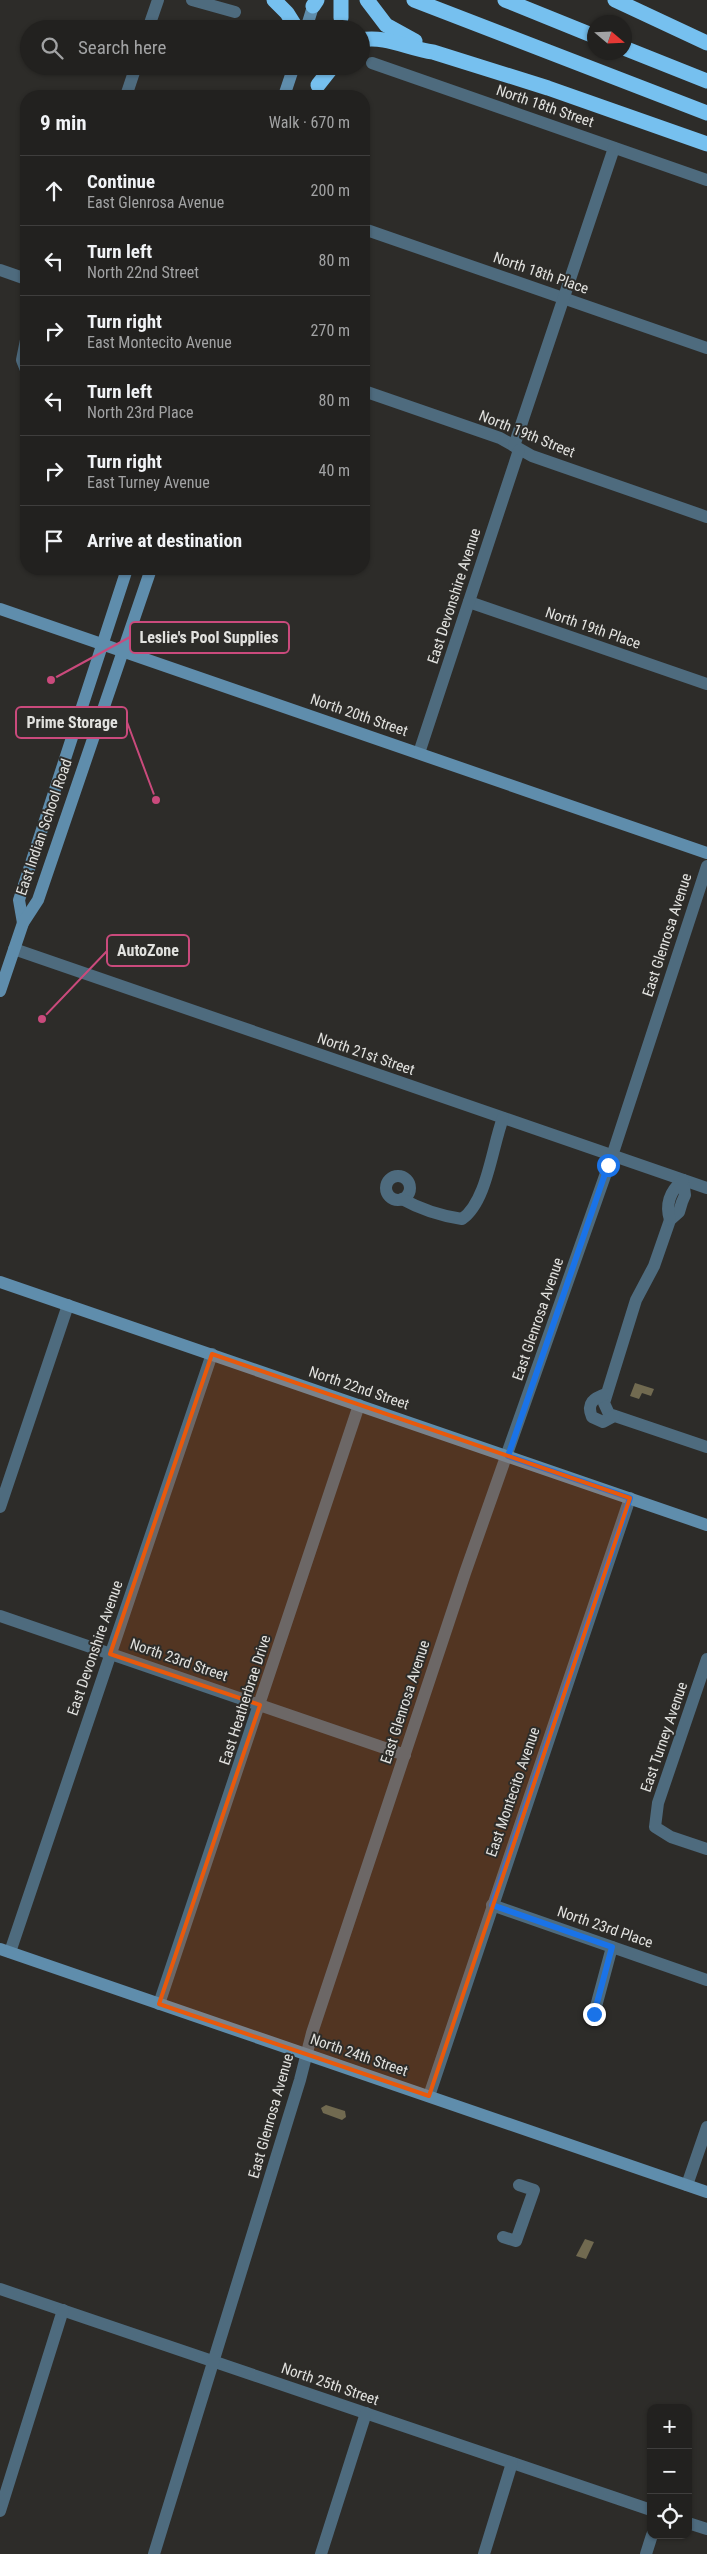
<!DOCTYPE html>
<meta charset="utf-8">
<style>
:root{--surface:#22211f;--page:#2e2e2c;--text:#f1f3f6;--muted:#a2a3a4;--line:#3f3e3d}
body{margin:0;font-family:"Roboto Condensed",sans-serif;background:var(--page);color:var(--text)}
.controls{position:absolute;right:15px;bottom:15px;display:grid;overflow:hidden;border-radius:10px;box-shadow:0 1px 4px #0004}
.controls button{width:45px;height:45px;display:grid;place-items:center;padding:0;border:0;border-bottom:1px solid var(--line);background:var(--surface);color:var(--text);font:25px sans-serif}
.compass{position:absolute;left:587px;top:15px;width:45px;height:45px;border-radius:50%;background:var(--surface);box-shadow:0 1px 4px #0004;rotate:109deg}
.stop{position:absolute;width:15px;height:15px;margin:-11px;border:4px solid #1a73e8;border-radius:50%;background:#fff}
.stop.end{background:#1a73e8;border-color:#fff;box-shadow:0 1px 5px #0008}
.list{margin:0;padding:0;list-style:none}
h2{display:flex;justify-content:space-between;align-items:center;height:65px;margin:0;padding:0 20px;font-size:21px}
h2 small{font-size:16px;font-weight:400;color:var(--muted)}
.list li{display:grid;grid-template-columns:32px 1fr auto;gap:15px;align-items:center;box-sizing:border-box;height:70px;padding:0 20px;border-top:1px solid var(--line)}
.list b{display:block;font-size:19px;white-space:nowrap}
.list p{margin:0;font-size:16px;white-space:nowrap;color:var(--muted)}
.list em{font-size:16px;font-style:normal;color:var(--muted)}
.icon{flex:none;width:28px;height:28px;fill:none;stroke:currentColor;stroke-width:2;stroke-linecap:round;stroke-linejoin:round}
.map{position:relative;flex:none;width:707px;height:2554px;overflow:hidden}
.search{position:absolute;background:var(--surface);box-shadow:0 1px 4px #0004;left:20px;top:20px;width:350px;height:55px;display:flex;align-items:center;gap:12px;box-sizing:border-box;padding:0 18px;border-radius:28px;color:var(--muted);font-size:19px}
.panel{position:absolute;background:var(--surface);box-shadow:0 1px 4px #0004;left:20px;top:90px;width:350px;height:485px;border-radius:20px}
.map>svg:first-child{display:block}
.water{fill:#716a50}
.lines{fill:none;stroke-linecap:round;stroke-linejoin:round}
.street{stroke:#4e6b7e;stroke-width:12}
.secondary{stroke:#5f8dac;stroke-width:12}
.highway{stroke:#76c0ef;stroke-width:15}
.route{stroke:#1a73e8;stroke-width:6}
.marked{fill:#e8590c;fill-opacity:0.2;stroke:#e8590c;stroke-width:4;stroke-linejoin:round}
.labels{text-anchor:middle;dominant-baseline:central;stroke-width:4;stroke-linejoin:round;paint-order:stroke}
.street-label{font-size:15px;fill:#e2e2df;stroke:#2d2c29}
.leader{fill:none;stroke:#ca4a7c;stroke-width:2}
.callout-dot{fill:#ca4a7c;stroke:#2d2c29;stroke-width:2}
.callout{fill:#2d2c29;stroke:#ca4a7c;stroke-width:2}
.callout-label{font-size:16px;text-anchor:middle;font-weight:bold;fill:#e2e2df}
</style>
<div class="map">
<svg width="707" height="2554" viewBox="0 0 707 2554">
<rect width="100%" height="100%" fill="#2d2c29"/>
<!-- water -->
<g class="water">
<path d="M635 1383 654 1389 651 1396 642 1393 639 1399 630 1396Z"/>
<path d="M326 2105 345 2111 346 2117 342 2120 323 2113 321 2108Z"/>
<path d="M585 2239 594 2242 586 2259 576 2256Z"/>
</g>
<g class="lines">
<!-- street -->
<g class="street">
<path d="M192 0 235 12"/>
<path d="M148 29 158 0"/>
<path d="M372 63 707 180"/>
<path d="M126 96 136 66"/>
<path d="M364 229 707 348"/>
<path d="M0 270 26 279"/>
<path d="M26 340 22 360 26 370"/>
<path d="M364 391 500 438 532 456 707 517"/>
<path d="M514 446 614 148"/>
<path d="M469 602 707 684"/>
<path d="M419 753 519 450"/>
<path d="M14 949 707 1188"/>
<circle cx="398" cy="1188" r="12"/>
<path d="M683 1180 685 1195 682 1202 679 1212 670 1220 654 1266 636 1300 604 1403 609 1414 618 1417 707 1447"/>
<path d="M402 1199C420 1209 442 1216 462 1219 487 1202 492 1147 503 1118"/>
<path d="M670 1220C665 1204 670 1191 683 1180"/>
<path d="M606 1394C594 1398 586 1403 592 1417L603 1422 614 1416"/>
<path d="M0 1507 68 1305"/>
<path d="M0 1616 405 1755"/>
<path d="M707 1659 658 1803 655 1827 671 1837 707 1849"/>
<path d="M492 1905 707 1980"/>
<path d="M10 1952 212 1354"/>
<path d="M159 2004 359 1405"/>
<path d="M594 2014 612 1947"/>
<path d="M429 2096 630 1498"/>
<path d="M687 2185 707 2127"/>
<path d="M503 2237 516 2241 534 2190 519 2185"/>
<path d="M0 2289 651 2510"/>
<path d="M0 2511 63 2310"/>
<path d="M688 2523 707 2529"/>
<path d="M154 2554 300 2080 312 2033 465 1573 612 1156 707 866"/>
<path d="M321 2554 366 2413"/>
<path d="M484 2554 512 2463"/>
<path d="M646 2554 652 2535"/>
</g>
<!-- secondary -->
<g class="secondary">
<path d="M306 29 315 0"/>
<path d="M284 96 294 66"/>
<path d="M0 609 707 853"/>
<path d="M23 923 19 900 127 569"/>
<path d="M0 991 23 923 38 900 151 569"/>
<path d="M0 1282 707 1525"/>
<path d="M0 1949 707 2192"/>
</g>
<!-- highway -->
<g class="highway">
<path d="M274 0 287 13 297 29"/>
<path d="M367 0 386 25 415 41"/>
<path d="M414 0 707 113"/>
<path d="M505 0 594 36"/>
<path d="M615 0 707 43"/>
<path d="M313 6 317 0"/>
<path d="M341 18V0"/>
<path d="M361 40C385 35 409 49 433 52L548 88 707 144"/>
<path d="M624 48 707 81"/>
<path d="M318 85 333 66"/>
</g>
</g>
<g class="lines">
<!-- route -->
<path class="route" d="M594 2014 612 1947 492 1905 630 1498 508 1456 608 1165"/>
</g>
<!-- marked area -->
<path class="marked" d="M212 1354 630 1498 429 2096 159 2004 260 1705 110 1654Z"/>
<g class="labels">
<!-- street labels -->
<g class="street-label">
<text transform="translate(545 106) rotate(19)">North 18th Street</text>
<text transform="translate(541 273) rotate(19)">North 18th Place</text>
<text transform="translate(527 434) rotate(22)">North 19th Street</text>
<text transform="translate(454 596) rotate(-72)">East Devonshire Avenue</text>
<text transform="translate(593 628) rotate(19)">North 19th Place</text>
<text transform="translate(359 715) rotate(19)">North 20th Street</text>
<text transform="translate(44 827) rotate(-71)">East Indian School Road</text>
<text transform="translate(667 935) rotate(-72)">East Glenrosa Avenue</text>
<text transform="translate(366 1054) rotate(19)">North 21st Street</text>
<text transform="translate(538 1319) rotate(-71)">East Glenrosa Avenue</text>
<text transform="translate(359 1388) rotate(19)">North 22nd Street</text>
<text transform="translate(95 1648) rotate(-71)">East Devonshire Avenue</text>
<text transform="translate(179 1660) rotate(19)">North 23rd Street</text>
<text transform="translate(245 1700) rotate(-72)">East Heatherbrae Drive</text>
<text transform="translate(405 1702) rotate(-72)">East Glenrosa Avenue</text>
<text transform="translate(664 1737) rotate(-71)">East Turney Avenue</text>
<text transform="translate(513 1792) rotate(-71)">East Montecito Avenue</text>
<text transform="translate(605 1927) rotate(19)">North 23rd Place</text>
<text transform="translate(359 2055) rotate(19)">North 24th Street</text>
<text transform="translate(271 2116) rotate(-74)">East Glenrosa Avenue</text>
<text transform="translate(330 2384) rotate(19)">North 25th Street</text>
</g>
</g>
<!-- callouts -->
<path class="leader" d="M51 680L130 637M156 800L127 722M42 1019L107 951"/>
<g class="callout-dot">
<circle cx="51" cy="680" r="5"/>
<circle cx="156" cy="800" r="5"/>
<circle cx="42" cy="1019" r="5"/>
</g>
<g class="callout">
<rect x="130" y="622" width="159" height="31" rx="5"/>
<rect x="16" y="707" width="111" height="31" rx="5"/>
<rect x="107" y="935" width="82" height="31" rx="5"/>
</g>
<g class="callout-label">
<text x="209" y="643">Leslie's Pool Supplies</text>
<text x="72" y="728">Prime Storage</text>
<text x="148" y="956">AutoZone</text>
</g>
</svg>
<div class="controls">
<button>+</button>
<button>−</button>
<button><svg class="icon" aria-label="locate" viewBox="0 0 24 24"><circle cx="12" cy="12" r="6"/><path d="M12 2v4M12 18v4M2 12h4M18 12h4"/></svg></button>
</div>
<svg class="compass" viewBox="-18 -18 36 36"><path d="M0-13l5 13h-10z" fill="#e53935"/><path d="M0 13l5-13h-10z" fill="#a2a3a4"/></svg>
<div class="stop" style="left:608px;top:1165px"></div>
<div class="stop end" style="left:594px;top:2014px"></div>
<div class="search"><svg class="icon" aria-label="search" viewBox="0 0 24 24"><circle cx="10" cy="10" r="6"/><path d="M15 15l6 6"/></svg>Search here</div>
<section class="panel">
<h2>9 min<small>Walk · 670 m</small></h2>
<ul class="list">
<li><svg class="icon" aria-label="ahead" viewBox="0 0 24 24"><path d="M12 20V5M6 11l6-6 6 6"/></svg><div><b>Continue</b><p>East Glenrosa Avenue</p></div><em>200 m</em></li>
<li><svg class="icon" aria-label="left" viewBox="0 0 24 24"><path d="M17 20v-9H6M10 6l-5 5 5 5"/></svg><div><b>Turn left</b><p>North 22nd Street</p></div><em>80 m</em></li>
<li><svg class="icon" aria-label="right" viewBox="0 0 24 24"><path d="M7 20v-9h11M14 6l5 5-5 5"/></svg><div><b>Turn right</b><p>East Montecito Avenue</p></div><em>270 m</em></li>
<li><svg class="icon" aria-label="left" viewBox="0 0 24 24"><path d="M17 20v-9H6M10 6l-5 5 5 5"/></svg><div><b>Turn left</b><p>North 23rd Place</p></div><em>80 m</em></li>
<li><svg class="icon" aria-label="right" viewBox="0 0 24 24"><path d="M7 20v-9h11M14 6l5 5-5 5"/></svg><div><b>Turn right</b><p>East Turney Avenue</p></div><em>40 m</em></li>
<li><svg class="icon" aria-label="arrive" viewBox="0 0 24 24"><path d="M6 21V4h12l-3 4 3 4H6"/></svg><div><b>Arrive at destination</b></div></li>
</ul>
</section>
</div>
